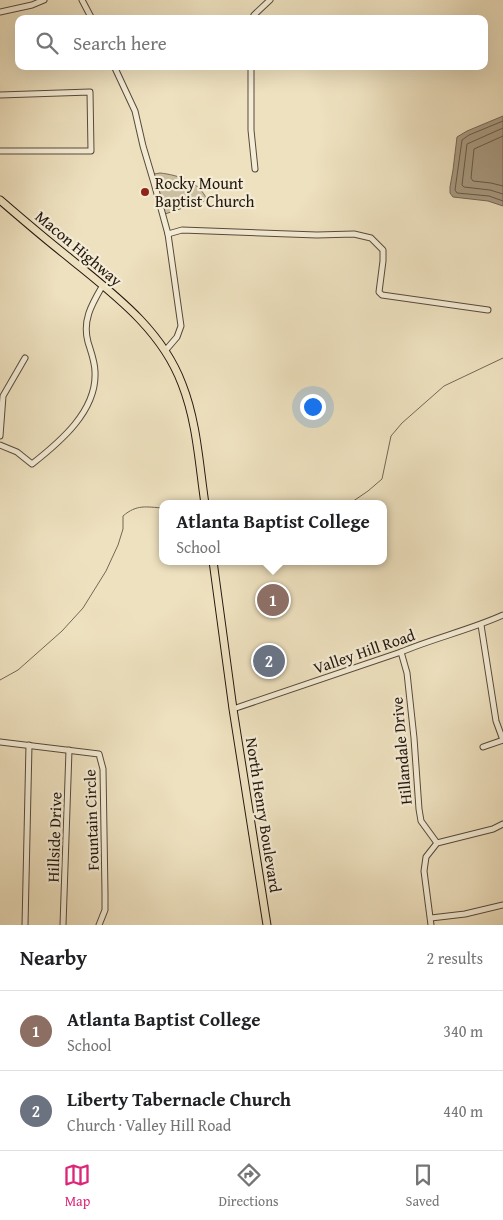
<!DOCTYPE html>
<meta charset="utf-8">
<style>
:root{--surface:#fff;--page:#f6f6f6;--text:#202124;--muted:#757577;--line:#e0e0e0;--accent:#db2777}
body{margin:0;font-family:"Gentium Book Plus",serif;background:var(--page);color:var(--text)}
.you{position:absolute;left:312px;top:406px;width:18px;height:18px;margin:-12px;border:4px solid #fff;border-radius:50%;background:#1a73e8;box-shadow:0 0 0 8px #1a73e833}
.badge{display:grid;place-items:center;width:32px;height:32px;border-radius:50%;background:var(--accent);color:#fff;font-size:16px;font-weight:700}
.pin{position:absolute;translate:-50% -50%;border:2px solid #fff;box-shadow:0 1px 5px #0006}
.popup{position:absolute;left:159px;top:500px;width:228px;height:65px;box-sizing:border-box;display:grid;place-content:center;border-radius:10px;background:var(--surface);filter:drop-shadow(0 1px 4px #0005);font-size:16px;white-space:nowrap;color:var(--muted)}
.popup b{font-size:19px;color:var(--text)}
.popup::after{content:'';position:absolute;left:50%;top:100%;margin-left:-10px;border:10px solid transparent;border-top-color:var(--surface)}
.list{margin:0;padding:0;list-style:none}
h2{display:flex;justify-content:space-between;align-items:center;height:65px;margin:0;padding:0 20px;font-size:21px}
h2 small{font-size:16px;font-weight:400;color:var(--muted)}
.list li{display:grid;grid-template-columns:32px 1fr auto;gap:15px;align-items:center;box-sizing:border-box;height:80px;padding:0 20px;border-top:1px solid var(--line)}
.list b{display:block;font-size:19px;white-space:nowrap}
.list p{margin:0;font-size:16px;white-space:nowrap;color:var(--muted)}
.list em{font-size:16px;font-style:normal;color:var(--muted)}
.icon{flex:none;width:28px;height:28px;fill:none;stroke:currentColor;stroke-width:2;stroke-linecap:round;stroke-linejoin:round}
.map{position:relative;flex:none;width:503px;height:925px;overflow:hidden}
.search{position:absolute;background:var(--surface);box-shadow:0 5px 20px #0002;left:15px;right:15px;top:15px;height:55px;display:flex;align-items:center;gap:12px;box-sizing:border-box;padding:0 18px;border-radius:10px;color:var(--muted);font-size:19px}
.sheet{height:225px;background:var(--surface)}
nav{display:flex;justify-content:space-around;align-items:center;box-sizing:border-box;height:70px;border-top:1px solid var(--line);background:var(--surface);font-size:14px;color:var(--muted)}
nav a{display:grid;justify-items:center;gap:2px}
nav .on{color:var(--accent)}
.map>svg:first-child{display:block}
.green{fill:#cbbfa1;stroke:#776b58}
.water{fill:#a99c84;stroke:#736756}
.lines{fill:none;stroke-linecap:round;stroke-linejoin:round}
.shore{stroke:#665a4a;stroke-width:1}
.stream{stroke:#736756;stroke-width:1}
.minor-casing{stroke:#564a3c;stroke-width:7}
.major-casing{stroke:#231710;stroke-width:9}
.minor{stroke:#f4ecd5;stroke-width:5}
.major{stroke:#eee1bf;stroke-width:7}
.poi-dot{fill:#8f2418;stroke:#f4ecd5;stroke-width:2}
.labels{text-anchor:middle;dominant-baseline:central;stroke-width:4.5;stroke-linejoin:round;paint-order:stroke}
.poi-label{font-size:16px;fill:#231710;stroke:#f4ecd5;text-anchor:start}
.street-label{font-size:16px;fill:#231710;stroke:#f4ecd5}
</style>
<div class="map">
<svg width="503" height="925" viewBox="0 0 503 925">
<rect width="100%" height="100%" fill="#eee1bf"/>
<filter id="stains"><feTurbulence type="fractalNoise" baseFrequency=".004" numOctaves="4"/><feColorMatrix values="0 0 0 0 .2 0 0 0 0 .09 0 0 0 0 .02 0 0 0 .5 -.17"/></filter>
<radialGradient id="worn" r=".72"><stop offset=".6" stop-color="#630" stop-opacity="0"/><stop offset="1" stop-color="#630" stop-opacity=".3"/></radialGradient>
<!-- green -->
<path class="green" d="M160 173C178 175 200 182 207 200L165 214 154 174Z"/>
<!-- water -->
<path class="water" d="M503 116V206L488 201 453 197 450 193V187L453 170 457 137 467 131Z"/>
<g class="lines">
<!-- shore -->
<g class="shore">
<path d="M503 121 469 135 462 140 455 190 457 193 489 196 503 201"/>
<path d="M503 128 467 144 462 185 464 187 490 190 503 194"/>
<path d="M503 136 474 149 471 178 473 181 491 183 503 186"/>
</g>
<!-- stream -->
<g class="stream">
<path d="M349 504 368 491 382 479 391 436 402 423 444 386 503 358"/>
<path d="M0 680 18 670 62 631 83 608 106 571 118 545 123 529V516C137 504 146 507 163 508"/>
</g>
<!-- minor casing -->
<g class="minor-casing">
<g id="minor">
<path d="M82 0 92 19"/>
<path d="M0 12 32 5 44 0"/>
<path d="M252 19 254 15 270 0"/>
<path d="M114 66 135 111 143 146 154 183 168 234 181 326 177 337 165 351"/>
<path d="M251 66V130L255 169"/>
<path d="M0 95 90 92 91 151H0"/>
<path d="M168 234 182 230 317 235 354 234 371 238 383 250V261L379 292 382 295 488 310"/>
<path d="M0 436 3 396 25 358"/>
<path d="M0 445 17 452 32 464C60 442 97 411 95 372 95 362 91 352 88 342 82 320 92 304 103 285"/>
<path d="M481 625 496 721 503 740"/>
<path d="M401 652 407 673 414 738 419 809 421 821 437 843"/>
<path d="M233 709 401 652C434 638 470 630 503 615"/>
<path d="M0 742 99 754 103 769 105 894V910L99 925"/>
<path d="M483 747 503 740"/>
<path d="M431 918 465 914 503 905"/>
<path d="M25 925 29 745"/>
<path d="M63 925 69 750"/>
<path d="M431 925 424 871 426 857 437 843 493 829 503 824"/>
</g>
</g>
<!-- major casing -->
<g class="major-casing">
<g id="major">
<path d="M0 200C22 219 44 238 67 256 112 293 161 328 182 384 197 422 199 464 205 504"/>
<path d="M213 561 233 709 267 925"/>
</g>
</g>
<!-- minor -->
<use href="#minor" class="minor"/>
<!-- major -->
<use href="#major" class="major"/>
</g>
<!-- markers -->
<circle class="poi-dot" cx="145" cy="192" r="5"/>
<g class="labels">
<!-- poi labels -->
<g class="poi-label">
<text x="155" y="183">Rocky Mount<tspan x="155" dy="18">Baptist Church</tspan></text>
</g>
<!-- street labels -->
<g class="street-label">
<text transform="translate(79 248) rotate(40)">Macon Highway</text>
<text transform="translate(364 651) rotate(-19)">Valley Hill Road</text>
<text transform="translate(401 751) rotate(-95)">Hillandale Drive</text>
<text transform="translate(264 815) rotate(81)">North Henry Boulevard</text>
<text transform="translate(91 820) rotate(-92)">Fountain Circle</text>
<text transform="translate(54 837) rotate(-88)">Hillside Drive</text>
</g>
</g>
<rect width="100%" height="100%" filter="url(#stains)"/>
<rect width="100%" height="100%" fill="url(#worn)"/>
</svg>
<div class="you"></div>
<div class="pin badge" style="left:273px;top:600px;background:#8d6e63">1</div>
<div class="popup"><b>Atlanta Baptist College</b>School</div>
<div class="pin badge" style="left:269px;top:661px;background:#6b7280">2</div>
<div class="search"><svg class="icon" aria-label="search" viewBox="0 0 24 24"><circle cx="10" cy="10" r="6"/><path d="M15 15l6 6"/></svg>Search here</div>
</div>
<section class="sheet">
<h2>Nearby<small>2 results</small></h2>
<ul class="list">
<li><span class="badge" style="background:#8d6e63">1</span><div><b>Atlanta Baptist College</b><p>School</p></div><em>340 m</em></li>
<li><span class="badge" style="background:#6b7280">2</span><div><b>Liberty Tabernacle Church</b><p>Church · Valley Hill Road</p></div><em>440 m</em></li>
</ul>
</section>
<nav>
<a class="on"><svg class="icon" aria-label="map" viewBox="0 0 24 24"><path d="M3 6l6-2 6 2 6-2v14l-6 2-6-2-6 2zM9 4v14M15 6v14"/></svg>Map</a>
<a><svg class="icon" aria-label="directions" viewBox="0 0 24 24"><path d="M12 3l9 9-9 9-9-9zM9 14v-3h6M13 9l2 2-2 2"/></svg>Directions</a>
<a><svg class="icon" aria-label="saved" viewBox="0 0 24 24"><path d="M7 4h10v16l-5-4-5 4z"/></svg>Saved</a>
</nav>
